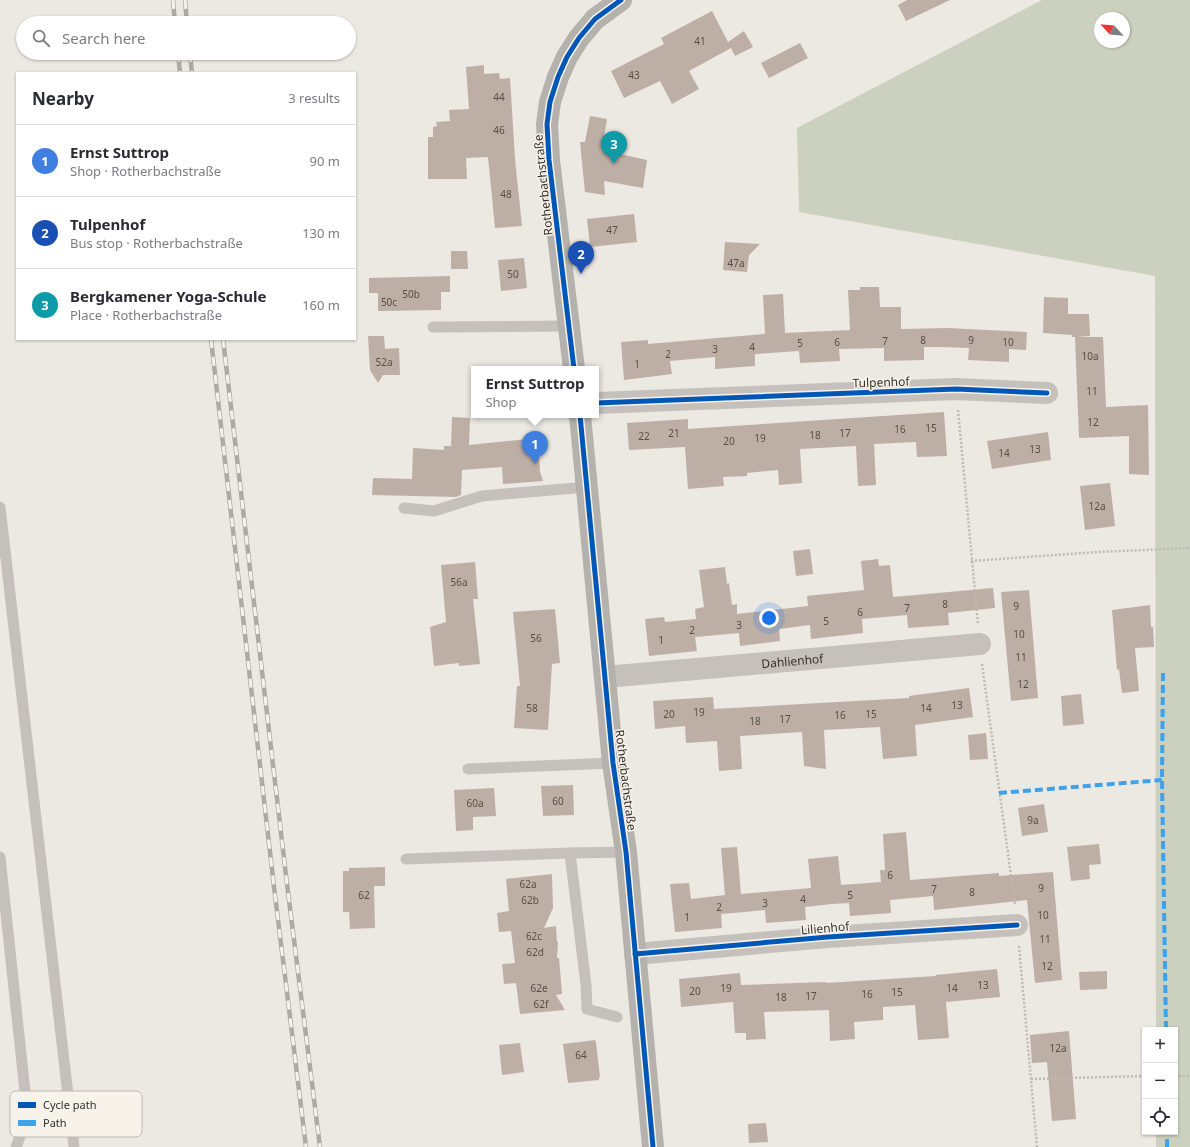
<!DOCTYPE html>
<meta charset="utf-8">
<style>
:root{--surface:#fff;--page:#f7f7f7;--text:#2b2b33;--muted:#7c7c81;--line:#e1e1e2;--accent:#db2777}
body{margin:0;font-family:"Noto Sans",sans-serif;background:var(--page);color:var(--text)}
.controls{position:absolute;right:12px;bottom:12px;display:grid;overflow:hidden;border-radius:0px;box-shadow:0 1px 3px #0004}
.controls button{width:36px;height:36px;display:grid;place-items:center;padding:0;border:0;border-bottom:1px solid var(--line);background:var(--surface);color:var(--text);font:20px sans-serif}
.compass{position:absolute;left:1094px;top:12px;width:36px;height:36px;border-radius:50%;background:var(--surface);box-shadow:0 1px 3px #0004;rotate:296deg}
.you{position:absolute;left:769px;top:618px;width:14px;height:14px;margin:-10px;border:3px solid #fff;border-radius:50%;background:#1a73e8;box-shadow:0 0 0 6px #1a73e833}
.badge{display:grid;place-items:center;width:26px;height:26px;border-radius:50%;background:var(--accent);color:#fff;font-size:13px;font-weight:700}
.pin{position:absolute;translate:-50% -33px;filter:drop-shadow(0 1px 2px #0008)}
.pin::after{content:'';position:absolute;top:21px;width:14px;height:12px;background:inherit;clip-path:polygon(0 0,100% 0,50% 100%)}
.popup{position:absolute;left:471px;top:366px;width:128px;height:52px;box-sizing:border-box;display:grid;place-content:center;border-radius:0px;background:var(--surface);filter:drop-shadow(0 1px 3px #0005);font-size:13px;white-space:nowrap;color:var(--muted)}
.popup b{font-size:15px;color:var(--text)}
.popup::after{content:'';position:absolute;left:50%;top:100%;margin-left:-8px;border:8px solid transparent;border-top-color:var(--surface)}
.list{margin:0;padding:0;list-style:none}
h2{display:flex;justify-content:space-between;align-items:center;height:52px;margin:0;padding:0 16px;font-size:17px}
h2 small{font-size:13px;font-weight:400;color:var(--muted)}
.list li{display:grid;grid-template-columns:26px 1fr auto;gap:12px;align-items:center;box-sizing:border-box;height:72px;padding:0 16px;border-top:1px solid var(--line)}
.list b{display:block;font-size:15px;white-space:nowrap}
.list p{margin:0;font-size:13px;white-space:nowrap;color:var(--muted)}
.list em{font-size:13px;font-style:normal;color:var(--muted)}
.icon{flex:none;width:22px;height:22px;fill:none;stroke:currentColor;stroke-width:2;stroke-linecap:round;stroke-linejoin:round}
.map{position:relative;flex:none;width:1190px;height:1147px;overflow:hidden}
.search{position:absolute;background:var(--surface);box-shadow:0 1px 3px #0004;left:16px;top:16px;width:340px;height:44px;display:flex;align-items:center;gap:10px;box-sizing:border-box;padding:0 14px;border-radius:22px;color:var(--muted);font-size:15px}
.panel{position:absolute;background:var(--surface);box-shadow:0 1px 3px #0004;left:16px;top:72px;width:340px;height:268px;border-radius:0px}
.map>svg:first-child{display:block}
.green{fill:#ccd0be;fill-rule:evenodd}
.building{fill:#beafa6}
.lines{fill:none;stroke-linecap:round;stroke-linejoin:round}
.path{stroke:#bdb9b4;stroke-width:2.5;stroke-dasharray:2 2;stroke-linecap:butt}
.lane{stroke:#c5c0bb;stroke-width:11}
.street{stroke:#c5c0bb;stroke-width:22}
.secondary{stroke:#b5b1ac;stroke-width:22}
.rail-casing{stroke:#ada9a5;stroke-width:4.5}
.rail{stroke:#f8f3ea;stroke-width:3;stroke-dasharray:9;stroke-linecap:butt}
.quiet{stroke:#3ea3eb;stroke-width:4;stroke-dasharray:8 4;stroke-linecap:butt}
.cycleway-casing{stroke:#f8f3ea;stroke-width:8}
.cycleway{stroke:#0057b8;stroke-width:5}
.labels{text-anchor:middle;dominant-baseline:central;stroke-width:3;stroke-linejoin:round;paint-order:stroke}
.number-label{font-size:10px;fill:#574e49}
.street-label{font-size:12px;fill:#352e2a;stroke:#f8f3ea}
.key{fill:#f8f3ea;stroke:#beb8b0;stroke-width:1}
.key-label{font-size:11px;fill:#352e2a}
</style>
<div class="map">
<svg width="1190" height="1147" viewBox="0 0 1190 1147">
<rect width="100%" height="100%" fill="#ece8e2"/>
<!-- green -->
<path class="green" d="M1042 0H1190V1147H1156V1132H1175V1030H1156L1155 276 799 212 797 128ZM1100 18H1124V42H1100Z"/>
<!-- building -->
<g class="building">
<path d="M907 0H950L906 21 898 5Z"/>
<path d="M712 11 728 42 744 31 753 47 735 56 731 48 689 71 699 89 672 104 660 81 624 98 611 71 664 44 661 38Z"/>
<path d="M800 43 808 58 769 78 761 63Z"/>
<path d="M484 65V74L499 73 500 79 510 78 515 159 522 226 495 228 488 157 466 158 467 179H428V137H433V127L437 126 436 122 450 121 449 110 469 109 466 67Z"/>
<path d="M590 116 607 119 604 138 606 151 647 160 643 188 604 181 605 195 585 192 580 142H585Z"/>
<path d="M634 214 637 242 590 247 587 219Z"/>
<path d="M725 242 760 244 749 255 747 272 723 270Z"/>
<path d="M451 251H467L468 269H451Z"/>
<path d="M524 258 527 288 501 291 498 260Z"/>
<path d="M450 276V292H441V310L378 311V293H369V278Z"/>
<path d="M860 287H879L880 307H901V329L947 328 1027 332 1026 350 1009 349V362L968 360 969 348 943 347H924V360L884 361V348L839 349 840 361 800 363 799 351 755 354V366L715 369V357L670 361 672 374 624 380 621 342 648 340V344L765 334 763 295 783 294 785 333 850 330 848 290H860Z"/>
<path d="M1044 297 1068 298V314H1089L1090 336 1077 337H1103L1106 407 1148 405 1149 475 1129 474V436L1079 438 1075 337H1072V335L1043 333Z"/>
<path d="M368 336H384L385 349 399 348 400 375H383L378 383 370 370Z"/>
<path d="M944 412 947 456 917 457 916 442 874 444 876 485 858 486 856 446 800 449 802 483 779 485 778 470 747 473V476L723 477 724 486 688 489 685 447 629 450 627 423 688 419V429Z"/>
<path d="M452 417 470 418 469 445 538 438 540 472 543 481 503 484 502 467 462 470 461 495 456 497 372 495 373 478 412 479 413 448 444 450V446H451Z"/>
<path d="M1048 432 1051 460 992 469 987 441Z"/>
<path d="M1110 483 1115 526 1085 530 1080 486Z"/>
<path d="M810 549 813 574 796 576 793 551Z"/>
<path d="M878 559 879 566 890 565 893 597 993 588 995 608 948 613 949 625 908 628 907 615 862 619 863 633 811 639 810 625 779 629 780 641 740 646 739 633 695 637 697 651 649 656 645 619 664 617 665 622 696 619 695 609 704 607 699 570 725 567 727 584 729 583 732 605 737 604V614L808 606 807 596 864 590 861 561Z"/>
<path d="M475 562 478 599H473L480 664 459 666V663L434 666 430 627 446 622 441 565Z"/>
<path d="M1029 590 1038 698 1011 701 1001 592Z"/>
<path d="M1150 605 1151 627H1153L1154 647 1135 648 1139 691 1122 693 1119 669 1117 670 1112 610Z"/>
<path d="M555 609 560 663 552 664 548 730 514 728 517 686H520L513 612Z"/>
<path d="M969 688 973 717 915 725 917 756 883 759 880 727 824 730 826 769 804 766 802 732 740 736 742 769 719 771 717 741 686 743 685 726 655 729 653 701 713 697 714 709 909 698V696Z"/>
<path d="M1081 694 1084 724 1063 726 1061 696Z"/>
<path d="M986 733 988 759 970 760 968 735Z"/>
<path d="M573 785 574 815 543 816 541 786Z"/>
<path d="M494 788 496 816 473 817V830L456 831 454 790Z"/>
<path d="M1044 804 1048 832 1022 836 1018 808Z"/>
<path d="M906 832 910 880 999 873V876L1053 872 1062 980 1035 983 1027 900 934 910 933 896 890 900 891 913 850 916 849 903 832 904 805 907 806 920 766 923 765 910 745 912 721 914 722 928 675 932 670 884 689 883 691 899 725 895 721 848 737 847 741 894 811 888 808 859 838 856 841 885 881 882 880 870H885L883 834Z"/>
<path d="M1099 844 1101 864 1089 865 1090 879 1071 881 1067 847Z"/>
<path d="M385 867V886H374L375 928 350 929 349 912H343V871H349V868Z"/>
<path d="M552 874 553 908 544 928 556 926 557 942H558L557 958H559L562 994 556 995 565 1010 520 1014 516 983 504 984 502 964 515 963 511 931 499 932 497 913 509 911 506 879Z"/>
<path d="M997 969 1000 997 946 1002 949 1038 918 1040 915 1005 883 1007V1020L854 1022 855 1039 830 1041 829 1010 764 1012 766 1039 746 1040V1033H735L733 1002 681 1007 679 979 740 973 741 985 826 982V983L936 976V975Z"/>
<path d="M1107 971V989L1080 990 1079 972Z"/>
<path d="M1069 1031 1076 1119 1052 1121 1047 1062 1032 1063 1030 1035Z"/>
<path d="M595 1040 596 1042 600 1077H599V1080L568 1083 563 1044Z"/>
<path d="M520 1043 524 1072 502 1075 499 1045Z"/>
<path d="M766 1123 768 1142 749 1143 748 1124Z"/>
</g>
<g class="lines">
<!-- path -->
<g class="path">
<path d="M958 410 978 624"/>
<path d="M971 561 1098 552 1190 548"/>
<path d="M982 664 1015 905"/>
<path d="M1019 946 1037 1147"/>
<path d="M1175 1076H1190"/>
<path d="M1031 1079 1145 1076"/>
</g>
<!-- lane -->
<g class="lane">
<path d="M433 327 568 326"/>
<path d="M0 507 74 1147"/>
<path d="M404 508 434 511 482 496 587 487"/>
<path d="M468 769 613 763"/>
<path d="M570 853 586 985 587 1009 617 1017"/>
<path d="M0 857 26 1101C25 1117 23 1132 16 1147"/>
<path d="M406 859 570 853 626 852"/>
</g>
<!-- street -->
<g class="street">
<path d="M596 403 956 389 1047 393"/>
<path id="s1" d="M605 677 980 644"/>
<path d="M635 954 828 937 1017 925"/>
</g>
<!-- secondary -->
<g class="secondary">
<path d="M574 369 549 160 547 124 550 102 558 77 567 57 579 38 595 19 621 0"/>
<path d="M580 415 613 763 626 852 653 1147"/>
</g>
<!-- rail casing -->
<g class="rail-casing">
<g id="rail">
<path d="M173 0 175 23"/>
<path d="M185 0 187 23"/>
<path d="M178 53 180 73"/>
<path d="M190 53 192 73"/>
<path d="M211 339 274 887 306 1147"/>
<path d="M223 339 287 884 320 1147"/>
</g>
</g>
<!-- rail -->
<use href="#rail" class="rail"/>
<!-- quiet -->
<g class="quiet">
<path d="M1163 673 1162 780 1166 1030"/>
<path d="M999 793 1162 780"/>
<path d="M1167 1147V1132"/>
</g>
<!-- cycleway casing -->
<g class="cycleway-casing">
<g id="cycleway">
<path d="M574 369 549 160 547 124 550 102 558 77 567 57 579 38 595 19 621 0"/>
<path d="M596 403 956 389 1047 393"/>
<path d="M580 415 613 763 626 852 653 1147"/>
<path d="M635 954 828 937 1017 925"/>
</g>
</g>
<!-- cycleway -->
<use href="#cycleway" class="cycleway"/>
</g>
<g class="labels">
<!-- number labels -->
<g class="number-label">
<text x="700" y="41">41</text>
<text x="634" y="75">43</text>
<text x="499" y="97">44</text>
<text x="499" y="130">46</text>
<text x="506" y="194">48</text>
<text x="612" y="230">47</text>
<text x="736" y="263">47a</text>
<text x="513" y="274">50</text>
<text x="411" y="294">50b</text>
<text x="389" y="302">50c</text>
<text x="923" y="340">8</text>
<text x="971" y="340">9</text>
<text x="885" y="341">7</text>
<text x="837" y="342">6</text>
<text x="1008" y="342">10</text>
<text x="800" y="343">5</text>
<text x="752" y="347">4</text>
<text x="715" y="349">3</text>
<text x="668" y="354">2</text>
<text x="1090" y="356">10a</text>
<text x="384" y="362">52a</text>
<text x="637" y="364">1</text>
<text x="1092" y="391">11</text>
<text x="1093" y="422">12</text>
<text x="931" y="428">15</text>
<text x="900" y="429">16</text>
<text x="674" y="433">21</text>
<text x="845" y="433">17</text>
<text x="815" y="435">18</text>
<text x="644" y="436">22</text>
<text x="760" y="438">19</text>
<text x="729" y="441">20</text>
<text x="1035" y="449">13</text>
<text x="1004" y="453">14</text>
<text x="1097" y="506">12a</text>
<text x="459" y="582">56a</text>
<text x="945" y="604">8</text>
<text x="1016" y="606">9</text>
<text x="907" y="608">7</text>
<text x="860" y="612">6</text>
<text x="826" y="621">5</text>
<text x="739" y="625">3</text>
<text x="692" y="630">2</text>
<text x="1019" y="634">10</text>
<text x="536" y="638">56</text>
<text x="661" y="640">1</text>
<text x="1021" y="657">11</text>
<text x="1023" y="684">12</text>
<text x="957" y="705">13</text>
<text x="532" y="708">58</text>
<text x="926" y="708">14</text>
<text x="699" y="712">19</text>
<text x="669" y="714">20</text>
<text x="871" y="714">15</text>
<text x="840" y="715">16</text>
<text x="785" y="719">17</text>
<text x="755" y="721">18</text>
<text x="558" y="801">60</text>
<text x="475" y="803">60a</text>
<text x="1033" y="820">9a</text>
<text x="890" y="875">6</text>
<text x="528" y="884">62a</text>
<text x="1041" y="888">9</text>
<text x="934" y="889">7</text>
<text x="972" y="892">8</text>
<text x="364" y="895">62</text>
<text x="850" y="895">5</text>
<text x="803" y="899">4</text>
<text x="530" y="900">62b</text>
<text x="765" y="903">3</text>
<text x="719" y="907">2</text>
<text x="1043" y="915">10</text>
<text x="687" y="917">1</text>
<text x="534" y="936">62c</text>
<text x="1045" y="939">11</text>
<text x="535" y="952">62d</text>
<text x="1047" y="966">12</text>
<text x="983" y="985">13</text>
<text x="539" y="988">62e</text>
<text x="726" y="988">19</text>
<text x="952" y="988">14</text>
<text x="695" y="991">20</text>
<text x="897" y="992">15</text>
<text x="867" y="994">16</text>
<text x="811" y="996">17</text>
<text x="781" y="997">18</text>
<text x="541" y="1004">62f</text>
<text x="1058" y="1048">12a</text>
<text x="581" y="1055">64</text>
</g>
<!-- street labels -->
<g class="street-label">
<text transform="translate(543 185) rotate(-96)">Rotherbachstraße</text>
<text transform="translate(881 382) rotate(-2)">Tulpenhof</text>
<text stroke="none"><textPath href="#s1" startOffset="188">Dahlienhof</textPath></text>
<text transform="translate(626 780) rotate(83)">Rotherbachstraße</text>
<text transform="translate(825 928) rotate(-5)">Lilienhof</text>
</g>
</g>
<!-- legend -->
<rect x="10" y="1091" width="132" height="46" rx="6" class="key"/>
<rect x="18" y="1102" width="18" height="6" fill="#0057b8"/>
<rect x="18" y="1120" width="18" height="6" fill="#3ea3eb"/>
<g class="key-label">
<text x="43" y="1109">Cycle path</text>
<text x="43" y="1127">Path</text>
</g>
</svg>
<div class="controls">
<button>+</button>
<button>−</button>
<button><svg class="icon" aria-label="locate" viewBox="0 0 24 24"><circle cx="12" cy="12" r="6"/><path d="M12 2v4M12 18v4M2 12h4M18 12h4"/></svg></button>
</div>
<svg class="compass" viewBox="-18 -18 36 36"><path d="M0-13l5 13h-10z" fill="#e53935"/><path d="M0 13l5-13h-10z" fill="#7c7c81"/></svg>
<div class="you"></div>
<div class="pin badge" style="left:535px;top:464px;background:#3f7fe0">1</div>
<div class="popup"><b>Ernst Suttrop</b>Shop</div>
<div class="pin badge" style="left:581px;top:274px;background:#1a4fb4">2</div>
<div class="pin badge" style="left:614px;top:164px;background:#0f9aa8">3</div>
<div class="search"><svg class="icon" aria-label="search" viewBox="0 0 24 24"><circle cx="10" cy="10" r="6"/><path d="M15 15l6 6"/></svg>Search here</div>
<section class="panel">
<h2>Nearby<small>3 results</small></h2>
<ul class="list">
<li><span class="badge" style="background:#3f7fe0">1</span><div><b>Ernst Suttrop</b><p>Shop · Rotherbachstraße</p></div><em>90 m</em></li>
<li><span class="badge" style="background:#1a4fb4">2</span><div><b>Tulpenhof</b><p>Bus stop · Rotherbachstraße</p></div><em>130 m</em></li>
<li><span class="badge" style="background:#0f9aa8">3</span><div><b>Bergkamener Yoga-Schule</b><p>Place · Rotherbachstraße</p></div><em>160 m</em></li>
</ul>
</section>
</div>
